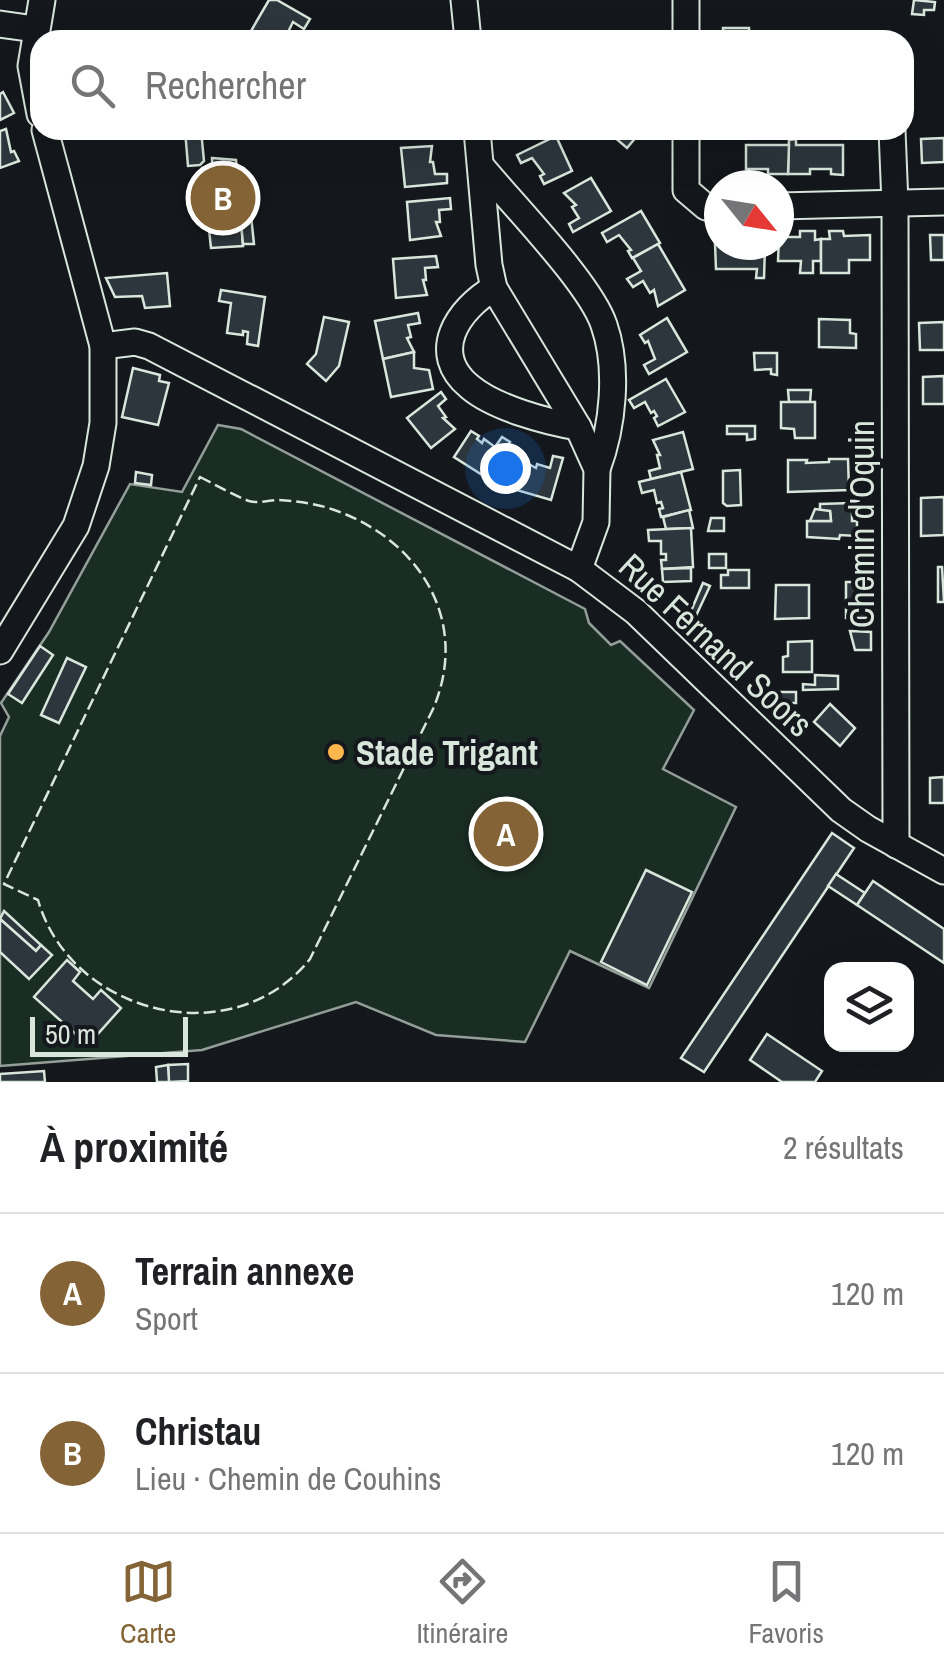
<!DOCTYPE html>
<html lang="fr">
<meta charset="utf-8">
<style>
:root{--surface:#fff;--page:#f2f2f2;--text:#202124;--muted:#757577;--line:#e0e0e0;--accent:#846436}
body{margin:0;font-family:"Archivo Narrow",sans-serif;background:var(--page);color:var(--text)}
.controls{position:absolute;right:30px;bottom:30px;display:grid;overflow:hidden;border-radius:20px;box-shadow:0 10px 40px #0002}
.controls button{width:90px;height:90px;display:grid;place-items:center;padding:0;border:0;border-bottom:2px solid var(--line);background:var(--surface);color:var(--text);font:50px sans-serif}
.compass{position:absolute;left:704px;top:170px;width:90px;height:90px;border-radius:50%;background:var(--surface);box-shadow:0 10px 40px #0002;rotate:120deg}
.scale{position:absolute;left:30px;bottom:25px;width:158px;box-sizing:border-box;padding-left:10px;border:5px solid #d8e6dc;border-top:0;font-size:28px;line-height:35px;white-space:nowrap;color:#d8e6dc;-webkit-text-stroke:8px #14181c;paint-order:stroke}
.you{position:absolute;left:505px;top:468px;width:35px;height:35px;margin:-25px;border:8px solid #fff;border-radius:50%;background:#1a73e8;box-shadow:0 0 0 15px #1a73e833}
.badge{display:grid;place-items:center;width:65px;height:65px;border-radius:50%;background:var(--accent);color:#fff;font-size:32px;font-weight:700}
.pin{position:absolute;translate:-50% -50%;border:5px solid #fff;box-shadow:0 2px 10px #0006}
.list{margin:0;padding:0;list-style:none}
h2{display:flex;justify-content:space-between;align-items:center;height:130px;margin:0;padding:0 40px;font-size:42px}
h2 small{font-size:32px;font-weight:400;color:var(--muted)}
.list li{display:grid;grid-template-columns:65px 1fr auto;gap:30px;align-items:center;box-sizing:border-box;height:160px;padding:0 40px;border-top:2px solid var(--line)}
.list b{display:block;font-size:38px;white-space:nowrap}
.list p{margin:0;font-size:32px;white-space:nowrap;color:var(--muted)}
.list em{font-size:32px;font-style:normal;color:var(--muted)}
.icon{flex:none;width:55px;height:55px;fill:none;stroke:currentColor;stroke-width:2;stroke-linecap:round;stroke-linejoin:round}
.map{position:relative;flex:none;width:944px;height:1082px;overflow:hidden}
.search{position:absolute;background:var(--surface);box-shadow:0 10px 40px #0002;left:30px;right:30px;top:30px;height:110px;display:flex;align-items:center;gap:25px;box-sizing:border-box;padding:0 35px;border-radius:30px;color:var(--muted);font-size:38px}
.sheet{height:450px;background:var(--surface)}
nav{display:flex;justify-content:space-around;align-items:center;box-sizing:border-box;height:140px;border-top:2px solid var(--line);background:var(--surface);font-size:28px;color:var(--muted)}
nav a{display:grid;justify-items:center;gap:5px}
nav .on{color:var(--accent)}
.map>svg:first-child{display:block}
.green{fill:#1a2d24;stroke:#939e99;stroke-width:2.5}
.building{fill:#2c363c;stroke:#d8e6dc;stroke-width:2.5}
.lines{fill:none;stroke-linecap:round;stroke-linejoin:round}
.minor-casing{stroke:#d8e6dc;stroke-width:29}
.minor{stroke:#14181c;stroke-width:25}
.fence{stroke:#d8e6dc;stroke-width:2.5;stroke-dasharray:12 5;stroke-linecap:butt}
.poi-dot{fill:#ffb74d;stroke:#14181c;stroke-width:4}
.labels{text-anchor:middle;dominant-baseline:central;stroke-width:8;stroke-linejoin:round;paint-order:stroke}
.street-label{font-size:35px;fill:#d8e6dc;stroke:#14181c}
.poi-label{font-size:35px;font-weight:bold;fill:#d8e6dc;stroke:#14181c;text-anchor:start}
</style>
<div class="map">
<svg width="944" height="1082" viewBox="0 0 944 1082">
<rect width="100%" height="100%" fill="#14181c"/>
<!-- green -->
<path class="green" d="M218 425 241 429 585 609 589 623 611 645 620 641 694 710 663 769 736 807 649 988 570 951 525 1042 436 1035 356 1002 202 1050 0 1066V736L9 717 1 703 49 632 130 484 182 492Z"/>
<!-- building -->
<g class="building">
<path d="M269 0H277L310 19 304 29 293 22 287 34 283 32 280 37 283 40H267L251 31Z"/>
<path d="M914 0 935 2 934 10H924V15L912 14Z"/>
<path d="M723 28H749V40H724Z"/>
<path d="M3 92 14 113 0 120V94Z"/>
<path d="M6 129 11 152 14 151 19 161 0 168V131Z"/>
<path d="M185 130H201L204 161 200 165 188 166Z"/>
<path d="M606 130H642L627 148Z"/>
<path d="M556 136 572 171 544 184 540 176 544 174 532 158 521 163 517 155Z"/>
<path d="M944 138V162L922 163 921 139Z"/>
<path d="M796 139V145H843V175L831 174V169H810V174H788L789 140Z"/>
<path d="M746 145H789L788 174H768V169H746Z"/>
<path d="M432 146 430 162H433L435 174H447V183L405 187 401 148Z"/>
<path d="M212 158 236 160 243 246 211 248 207 211 208 189H213Z"/>
<path d="M591 178 611 211 573 232 569 224 579 218 572 207 576 205 564 193Z"/>
<path d="M248 187 254 244H243L238 188Z"/>
<path d="M450 198 451 209 439 210 440 222H436L441 236 410 240 407 202Z"/>
<path d="M641 211 660 243 632 258 628 251 631 250 619 235 607 242 602 233Z"/>
<path d="M800 231H815V240L821 239V261H813V273H800L801 261H778L779 237H800Z"/>
<path d="M829 231H843L844 236 870 235V260H849V273H821V239H830Z"/>
<path d="M930 235H944V260H931Z"/>
<path d="M658 244 685 290 658 306 654 290 650 293 643 281 633 287 627 279 641 271 633 258Z"/>
<path d="M715 244 765 247 764 278H756L757 269H716Z"/>
<path d="M436 256 438 267 425 268 426 280H423L427 295 396 298 393 259Z"/>
<path d="M167 273 170 306 145 308 142 296 115 297 106 278Z"/>
<path d="M221 290 265 297 258 346 247 344 248 332 243 331V335L227 333 231 303 219 301Z"/>
<path d="M418 313 420 323 408 325 411 337 407 338 414 352 383 359 375 321Z"/>
<path d="M324 317 349 322 339 366 326 381 307 364 316 354Z"/>
<path d="M667 318 687 352 649 374 644 365 655 359 648 341 645 343 640 335Z"/>
<path d="M819 319 850 320V333L856 334V348L819 347Z"/>
<path d="M944 322V350H920L919 323Z"/>
<path d="M414 352V368L429 370 433 389 391 397 383 359Z"/>
<path d="M754 353H777V375L771 374V369L755 370Z"/>
<path d="M133 368 160 375 159 381 169 383 158 425 122 417Z"/>
<path d="M944 376V404H923V377Z"/>
<path d="M666 379 685 412 658 426 654 418 657 416 654 411 651 413 645 402 634 408 629 400Z"/>
<path d="M788 390H811L810 402H789Z"/>
<path d="M441 392 446 399 438 406 446 417 443 418 455 429 431 448 407 418Z"/>
<path d="M781 402H815V438H795L794 429 781 428Z"/>
<path d="M727 426H755V439L747 440V434H727Z"/>
<path d="M471 431 479 436 477 439 482 443 484 439 495 447 502 437 510 442 487 478 454 457Z"/>
<path d="M683 432 693 469 651 479 649 471 660 468 657 455H660L653 440Z"/>
<path d="M553 456 563 458 551 500 513 489 521 460 536 468 537 464 550 468Z"/>
<path d="M829 459H848L849 490 788 492V460H807L806 463 829 462Z"/>
<path d="M740 470 741 505 727 506 723 503V471Z"/>
<path d="M136 472 152 475 151 485 135 483Z"/>
<path d="M681 472 691 510 661 517 659 509 663 508 661 502 657 503 654 490 642 493 639 482Z"/>
<path d="M944 497V535L921 536V498Z"/>
<path d="M852 503V521H857V536L840 535 839 539 807 537V521H831L830 511H820V504Z"/>
<path d="M815 509 830 511 831 521H810Z"/>
<path d="M689 510 693 528 666 529 663 517Z"/>
<path d="M711 518H724V531H708Z"/>
<path d="M691 528 693 567 662 569 661 560H666V554H661V541H649L648 530Z"/>
<rect x="709" y="554" width="17" height="14"/>
<path d="M938 567H942L944 602H938Z"/>
<path d="M691 568V581L663 582 662 569Z"/>
<path d="M728 570H749V588H721V575H728Z"/>
<rect x="846" y="582" width="28" height="36"/>
<path d="M703 583 710 586 694 620 688 618Z"/>
<path d="M776 585H809V618L775 619Z"/>
<path d="M850 631 871 632V650H855Z"/>
<path d="M812 641V672H783V657L788 656V642Z"/>
<path d="M40 646 53 655 22 703 8 694Z"/>
<path d="M67 658 86 667 59 723 41 715Z"/>
<path d="M815 675 838 676V689L803 690V684L815 685Z"/>
<rect x="776" y="692" width="20" height="11"/>
<path d="M830 704 855 728 840 746 814 722Z"/>
<path d="M944 777V803H930V778Z"/>
<path d="M832 833 854 848 704 1072 681 1058Z"/>
<path d="M646 870 692 892 647 985 601 962Z"/>
<path d="M836 874 865 893 857 905 828 886Z"/>
<path d="M873 881 944 929V963L857 905Z"/>
<path d="M4 911 41 945 36 951 0 919Z"/>
<path d="M0 919 36 951 41 945 52 955 29 979 0 952Z"/>
<path d="M67 960 80 972 73 981 93 999 101 990 121 1008 88 1045 34 997Z"/>
<path d="M767 1034 822 1071 815 1082H782L750 1060Z"/>
<path d="M188 1064V1081L169 1082 168 1065Z"/>
<path d="M168 1065 169 1082H157L156 1067Z"/>
<path d="M44 1071 45 1082H0V1074Z"/>
</g>
<g class="lines">
<!-- minor casing -->
<g class="minor-casing">
<g id="minor">
<path d="M464 0 468 40"/>
<path d="M0 24 35 29"/>
<path d="M686 40V0"/>
<path d="M40 114 31 66 42 0"/>
<path d="M477 130 489 265 494 288 578 427 597 469 596 522 579 569"/>
<path d="M686 130V190L706 207H719"/>
<path d="M892 130 895 204 896 845"/>
<path d="M481 166C512 204 590 283 604 325 619 368 613 427 597 469"/>
<path d="M779 206 944 202"/>
<path d="M494 288C458 309 428 353 470 387 495 408 547 422 578 427"/>
<path d="M103 346 135 342 149 346 579 569 636 612 841 810 868 829 944 871"/>
<path d="M0 651 76 526 96 466 103 423V346L45 130"/>
</g>
</g>
<!-- minor -->
<use href="#minor" class="minor"/>
<!-- fence -->
<path class="fence" d="M200 477C216 485 233 495 249 501 258 504 269 500 279 500 295 501 310 503 325 507 416 534 472 618 433 709L310 959C233 1055 71 1015 38 900L4 884Z"/>
</g>
<!-- markers -->
<circle class="poi-dot" cx="336" cy="752" r="10"/>
<g class="labels">
<!-- street labels -->
<g class="street-label">
<text transform="translate(861 524) rotate(-90)">Chemin d'Oquin</text>
<text transform="translate(716 645) rotate(43)">Rue Fernand Soors</text>
</g>
<!-- poi labels -->
<g class="poi-label">
<text x="356" y="752">Stade Trigant</text>
</g>
</g>
</svg>
<div class="controls">
<button><svg class="icon" aria-label="layers" viewBox="0 0 24 24"><path d="M12 4l9 5-9 5-9-5zM3 14l9 5 9-5"/></svg></button>
</div>
<svg class="compass" viewBox="-18 -18 36 36"><path d="M0-13l5 13h-10z" fill="#e53935"/><path d="M0 13l5-13h-10z" fill="#757577"/></svg>
<div class="scale">50 m</div>
<div class="you"></div>
<div class="pin badge" style="left:506px;top:834px">A</div>
<div class="pin badge" style="left:223px;top:198px">B</div>
<div class="search"><svg class="icon" aria-label="search" viewBox="0 0 24 24"><circle cx="10" cy="10" r="6"/><path d="M15 15l6 6"/></svg>Rechercher</div>
</div>
<section class="sheet">
<h2>À proximité<small>2 résultats</small></h2>
<ul class="list">
<li><span class="badge">A</span><div><b>Terrain annexe</b><p>Sport</p></div><em>120 m</em></li>
<li><span class="badge">B</span><div><b>Christau</b><p>Lieu · Chemin de Couhins</p></div><em>120 m</em></li>
</ul>
</section>
<nav>
<a class="on"><svg class="icon" aria-label="map" viewBox="0 0 24 24"><path d="M3 6l6-2 6 2 6-2v14l-6 2-6-2-6 2zM9 4v14M15 6v14"/></svg>Carte</a>
<a><svg class="icon" aria-label="directions" viewBox="0 0 24 24"><path d="M12 3l9 9-9 9-9-9zM9 14v-3h6M13 9l2 2-2 2"/></svg>Itinéraire</a>
<a><svg class="icon" aria-label="saved" viewBox="0 0 24 24"><path d="M7 4h10v16l-5-4-5 4z"/></svg>Favoris</a>
</nav>
